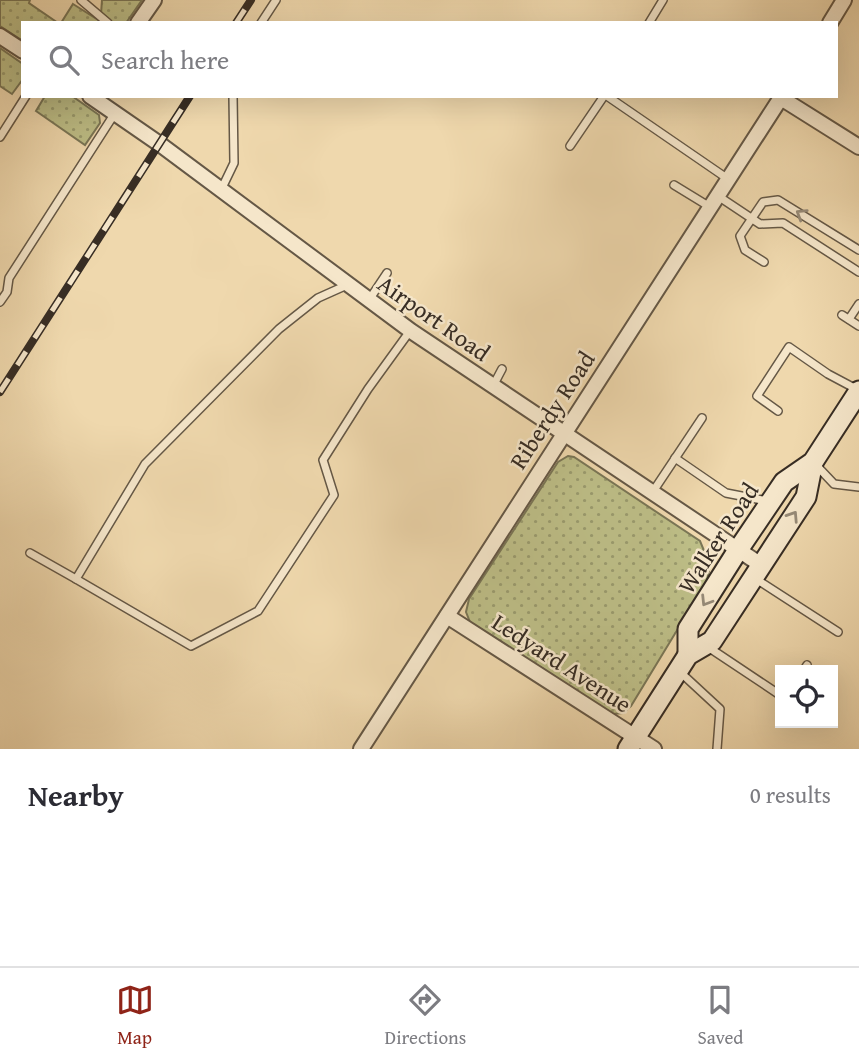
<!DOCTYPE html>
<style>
:root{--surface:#fff;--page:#f7f7f7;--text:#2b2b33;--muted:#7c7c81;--line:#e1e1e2;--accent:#8f2418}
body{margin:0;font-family:"Gentium Book Plus",serif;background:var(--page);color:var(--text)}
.controls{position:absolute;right:21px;bottom:21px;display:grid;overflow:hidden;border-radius:0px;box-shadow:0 7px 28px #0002}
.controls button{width:63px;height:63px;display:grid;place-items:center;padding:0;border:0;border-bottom:2px solid var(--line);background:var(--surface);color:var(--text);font:35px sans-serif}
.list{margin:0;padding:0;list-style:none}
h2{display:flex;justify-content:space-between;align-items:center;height:91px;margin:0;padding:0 28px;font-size:30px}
h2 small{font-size:23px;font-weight:400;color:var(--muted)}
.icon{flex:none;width:38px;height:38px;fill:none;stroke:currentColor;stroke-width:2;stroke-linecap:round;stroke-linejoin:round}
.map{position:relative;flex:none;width:859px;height:749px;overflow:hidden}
.search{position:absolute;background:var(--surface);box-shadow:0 7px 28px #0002;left:21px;right:21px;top:21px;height:77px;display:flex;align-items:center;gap:18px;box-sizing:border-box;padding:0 24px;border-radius:0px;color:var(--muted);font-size:26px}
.sheet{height:217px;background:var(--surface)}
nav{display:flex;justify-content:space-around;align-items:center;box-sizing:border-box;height:98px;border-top:2px solid var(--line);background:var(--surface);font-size:19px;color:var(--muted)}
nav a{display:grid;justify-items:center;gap:4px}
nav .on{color:var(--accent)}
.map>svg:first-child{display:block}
.grass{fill:url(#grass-dots);stroke:#7a7656;stroke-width:2}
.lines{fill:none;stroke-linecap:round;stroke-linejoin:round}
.service-casing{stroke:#655846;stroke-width:10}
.minor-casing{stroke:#655846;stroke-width:18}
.secondary-casing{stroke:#372d24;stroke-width:23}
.service{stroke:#f5e6ca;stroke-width:7}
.minor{stroke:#f5e6ca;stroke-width:14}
.secondary{stroke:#f5e6ca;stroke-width:19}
.rail-casing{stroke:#372d24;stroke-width:8}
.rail{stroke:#f5e6ca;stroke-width:5;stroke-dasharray:16;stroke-linecap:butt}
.oneway{stroke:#968a77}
.labels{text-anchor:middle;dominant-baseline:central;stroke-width:5;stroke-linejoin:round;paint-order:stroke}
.street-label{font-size:24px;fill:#372d24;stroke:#f5e6ca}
</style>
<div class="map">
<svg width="859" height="749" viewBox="0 0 859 749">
<defs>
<pattern id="grass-dots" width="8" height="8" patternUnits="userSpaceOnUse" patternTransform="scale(1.75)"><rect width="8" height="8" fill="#bdbe87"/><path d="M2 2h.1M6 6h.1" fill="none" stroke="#9a9b6e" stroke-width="1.8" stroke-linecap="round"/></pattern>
</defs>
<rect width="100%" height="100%" fill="#efd8ad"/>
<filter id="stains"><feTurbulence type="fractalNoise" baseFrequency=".00286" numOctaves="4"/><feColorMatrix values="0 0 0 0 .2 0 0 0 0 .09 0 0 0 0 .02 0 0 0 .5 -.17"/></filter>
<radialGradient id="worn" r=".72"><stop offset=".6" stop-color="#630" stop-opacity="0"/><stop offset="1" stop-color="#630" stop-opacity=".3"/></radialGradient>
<!-- grass -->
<g class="grass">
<path d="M0 0H30L29 3 58 23H23V41L0 26Z"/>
<path d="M102 0H142L126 23H111L101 14Z"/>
<path d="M73 4 103 23H61Z"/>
<path d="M0 48 23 64V79L12 94 0 86Z"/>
<path d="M45 96H72L99 115 100 123 85 145 36 111Z"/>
<path d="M568 456 574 457 700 541 710 565 707 581 631 706 623 713 613 714 470 622 466 612 469 599 558 462Z"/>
</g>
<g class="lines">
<!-- service casing -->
<g class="service-casing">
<g id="service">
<path d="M81 0 108 23"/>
<path d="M261 23 276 0"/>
<path d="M649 23 663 0"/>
<path d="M607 96 728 179"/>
<path d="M0 137 26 96"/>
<path d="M570 146 604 96"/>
<path d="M674 185 710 207"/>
<path d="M221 190 234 163 233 96"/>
<path d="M718 196 760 224 783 223 859 272"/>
<path d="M764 262 745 250 740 236 763 202 778 200 859 250"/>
<path d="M347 285 318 298 279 329 145 464 76 579 191 646 258 611 334 495 323 460 368 389 410 331"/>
<path d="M369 300 387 273"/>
<path d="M0 302 7 292 9 278 115 113"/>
<path d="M842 315 859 326"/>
<path d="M849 319 859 304"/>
<path d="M493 386 502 369"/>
<path d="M778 411 757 396 789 347 828 374 858 390"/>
<path d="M675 458 726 493 767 501"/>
<path d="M816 465 834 484 859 487"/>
<path d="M652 493 702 418"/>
<path d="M30 553 76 579"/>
<path d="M756 579 838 632"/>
<path d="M708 647 780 695"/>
<path d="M804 670 807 665"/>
<path d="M680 672 720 709 717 749"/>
</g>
</g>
<!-- minor casing -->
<g class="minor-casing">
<g id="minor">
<path d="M138 23 154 0"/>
<path d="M830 23 844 0"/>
<path d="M0 36 23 51"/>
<path d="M90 96 161 145 411 331 761 565"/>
<path d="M781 98 859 147"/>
<path d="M447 616 654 749"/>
<path d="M361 749 782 96"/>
</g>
</g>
<!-- secondary casing -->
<g class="secondary-casing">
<g id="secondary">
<path d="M688 655V629L738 550 784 482 813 462 859 391"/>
<path d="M628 749 688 655 712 641 806 497 813 462"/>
</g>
</g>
<!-- service -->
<use href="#service" class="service"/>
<!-- minor -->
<use href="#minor" class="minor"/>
<!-- secondary -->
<use href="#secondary" class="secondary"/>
<!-- rail casing -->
<g class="rail-casing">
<g id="rail">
<path d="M236 23 251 0"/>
<path d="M0 392 190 96"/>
</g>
</g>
<!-- rail -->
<use href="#rail" class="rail"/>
</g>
<!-- one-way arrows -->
<defs><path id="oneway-chevron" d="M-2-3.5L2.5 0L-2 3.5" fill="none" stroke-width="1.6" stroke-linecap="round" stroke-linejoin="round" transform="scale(1.75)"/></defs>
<g class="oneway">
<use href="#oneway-chevron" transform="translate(801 214) rotate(-148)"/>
<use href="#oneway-chevron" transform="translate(793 516) rotate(-57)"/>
<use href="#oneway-chevron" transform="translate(706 601) rotate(122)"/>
</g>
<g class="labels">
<!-- street labels -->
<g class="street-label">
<text transform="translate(434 318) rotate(35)">Airport Road</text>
<text transform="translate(552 410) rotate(-57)">Riberdy Road</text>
<text transform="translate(718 538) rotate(-57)">Walker Road</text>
<text transform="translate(562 663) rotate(33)">Ledyard Avenue</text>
</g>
</g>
<rect width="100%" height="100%" filter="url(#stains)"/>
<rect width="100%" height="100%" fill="url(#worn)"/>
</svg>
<div class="controls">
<button><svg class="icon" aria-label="locate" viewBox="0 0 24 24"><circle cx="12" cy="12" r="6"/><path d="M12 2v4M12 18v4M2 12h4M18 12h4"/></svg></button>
</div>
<div class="search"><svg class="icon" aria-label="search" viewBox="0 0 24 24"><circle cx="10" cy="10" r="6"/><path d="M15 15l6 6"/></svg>Search here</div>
</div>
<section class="sheet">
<h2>Nearby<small>0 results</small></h2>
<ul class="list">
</ul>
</section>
<nav>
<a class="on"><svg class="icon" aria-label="map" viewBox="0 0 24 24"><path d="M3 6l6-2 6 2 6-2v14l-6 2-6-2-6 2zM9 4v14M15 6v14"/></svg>Map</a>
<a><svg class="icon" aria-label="directions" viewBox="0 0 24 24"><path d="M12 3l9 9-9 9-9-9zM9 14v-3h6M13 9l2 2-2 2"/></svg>Directions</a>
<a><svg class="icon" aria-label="saved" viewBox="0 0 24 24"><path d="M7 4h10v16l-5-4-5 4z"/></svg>Saved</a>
</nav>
